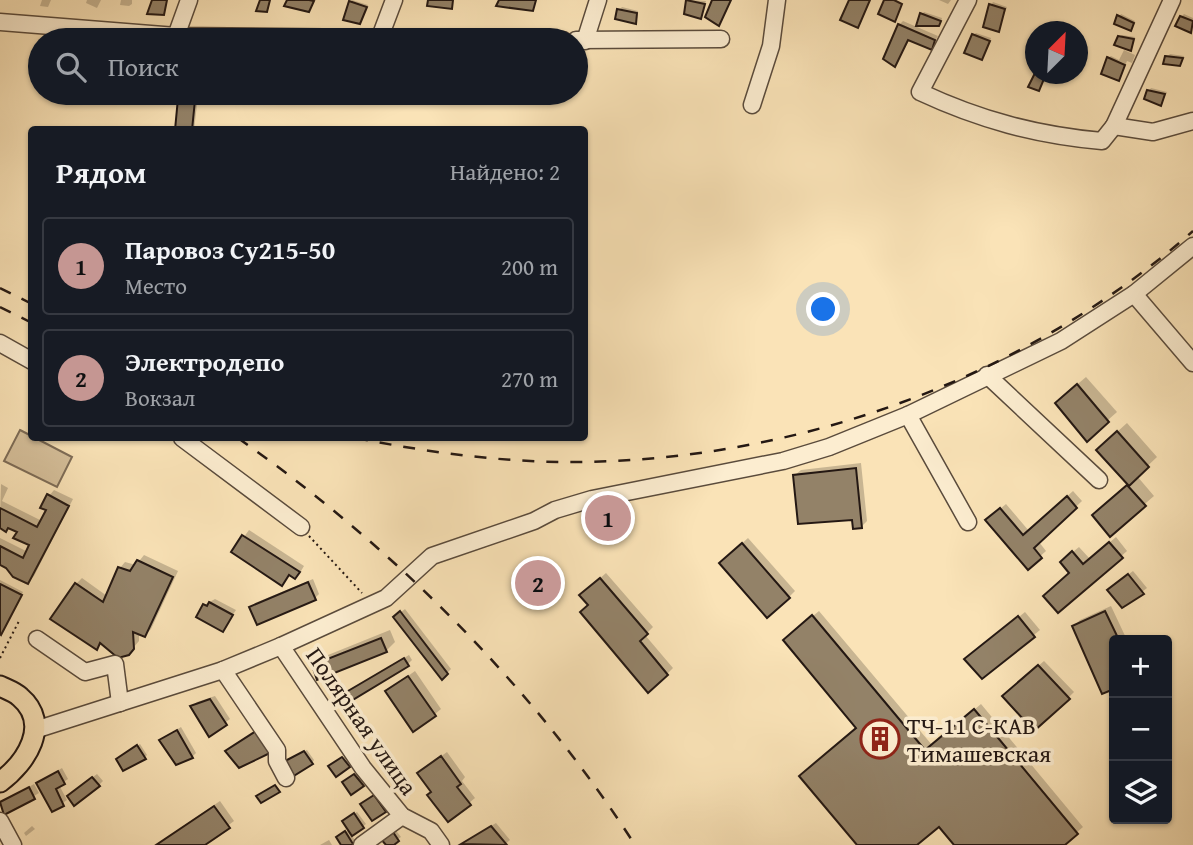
<!DOCTYPE html>
<html lang="ru">
<meta charset="utf-8">
<style>
:root{--surface:#171b24;--page:#242831;--text:#f1f3f6;--muted:#9ea1a6;--line:#363941;--accent:#c59692}
body{margin:0;font-family:"Gentium Book Plus",serif;background:var(--page);color:var(--text)}
.controls{position:absolute;right:21px;bottom:21px;display:grid;overflow:hidden;border-radius:7px;box-shadow:0 2px 5px #0004}
.controls button{width:63px;height:63px;display:grid;place-items:center;padding:0;border:0;border-bottom:2px solid var(--line);background:var(--surface);color:var(--text);font:35px sans-serif}
.compass{position:absolute;left:1025px;top:21px;width:63px;height:63px;border-radius:50%;background:var(--surface);box-shadow:0 2px 5px #0004;rotate:24deg}
.you{position:absolute;left:824px;top:310px;width:24px;height:24px;margin:-18px;border:5px solid #fff;border-radius:50%;background:#1a73e8;box-shadow:0 0 0 10px #1a73e833}
.badge{display:grid;place-items:center;width:46px;height:46px;border-radius:50%;background:var(--accent);color:#111;font-size:23px;font-weight:700}
.pin{position:absolute;translate:-50% -50%;border:4px solid #fff;box-shadow:0 2px 7px #0006}
.list{margin:0;padding:0;list-style:none}
h2{display:flex;justify-content:space-between;align-items:center;height:91px;margin:0;padding:0 28px;font-size:30px}
h2 small{font-size:23px;font-weight:400;color:var(--muted)}
.list li{display:grid;grid-template-columns:46px 1fr auto;gap:21px;align-items:center;box-sizing:border-box;height:98px;margin:0 14px 14px;padding:0 14px;border:2px solid var(--line);border-radius:7px}
.list b{display:block;font-size:26px;white-space:nowrap}
.list p{margin:0;font-size:23px;white-space:nowrap;color:var(--muted)}
.list em{font-size:23px;font-style:normal;color:var(--muted)}
.icon{flex:none;width:38px;height:38px;fill:none;stroke:currentColor;stroke-width:2;stroke-linecap:round;stroke-linejoin:round}
.map{position:relative;flex:none;width:1193px;height:845px;overflow:hidden}
.search{position:absolute;background:var(--surface);box-shadow:0 2px 5px #0004;left:28px;top:28px;width:560px;height:77px;display:flex;align-items:center;gap:18px;box-sizing:border-box;padding:0 24px;border-radius:38px;color:var(--muted);font-size:26px}
.panel{position:absolute;background:var(--surface);box-shadow:0 2px 5px #0004;left:28px;top:126px;width:560px;height:315px;border-radius:7px}
.map>svg:first-child{display:block}
.green{fill:#d6c09b;stroke:#7d6c57;stroke-width:2}
.shadow{fill:#0003}
.building{fill:#938268;stroke:#241813;stroke-width:2}
.lines{fill:none;stroke-linecap:round;stroke-linejoin:round}
.minor-casing{stroke:#5a4b3c;stroke-width:19}
.major-casing{stroke:#241813;stroke-width:23}
.path{stroke:#241813;stroke-width:2;stroke-dasharray:2 3.5;stroke-linecap:butt}
.minor{stroke:#fcedd0;stroke-width:16}
.major{stroke:#fae3b7;stroke-width:19}
.rail{stroke:#241813;stroke-width:2.5;stroke-dasharray:12 12;stroke-linecap:butt}
.labels{text-anchor:middle;dominant-baseline:central;stroke-width:7;stroke-linejoin:round;paint-order:stroke}
.street-label{font-size:24px;fill:#241813;stroke:#fcedd0}
.poi-label{font-size:24px;fill:#241813;stroke:#fcedd0;text-anchor:start}
</style>
<div class="map">
<svg width="1193" height="845" viewBox="0 0 1193 845">
<rect width="100%" height="100%" fill="#fae3b7"/>
<filter id="stains"><feTurbulence type="fractalNoise" baseFrequency=".00286" numOctaves="4"/><feColorMatrix values="0 0 0 0 .2 0 0 0 0 .09 0 0 0 0 .02 0 0 0 .5 -.17"/></filter>
<radialGradient id="worn" r=".72"><stop offset=".6" stop-color="#630" stop-opacity="0"/><stop offset="1" stop-color="#630" stop-opacity=".3"/></radialGradient>
<!-- green -->
<path class="green" d="M20 430 72 457 57 487 4 461Z"/>
<!-- shadow -->
<g class="shadow">
<path d="M42 0H51L48 7 40 6Z"/>
<path d="M87 0H101L97 8 86 3Z"/>
<path d="M121 0H132V4L129 6 120 5Z"/>
<path d="M352 0 368 5 362 19H346Z"/>
<path d="M688 0 706 1 701 17 686 12Z"/>
<path d="M939 0H951L948 4Z"/>
<path d="M993 2 1007 7 998 30 991 5Z"/>
<path d="M622 7 638 11 637 19 635 22 619 10Z"/>
<path d="M924 12 942 18 941 22 938 24 922 14Z"/>
<path d="M1121 14 1135 21 1131 29 1116 23Z"/>
<path d="M1184 14 1193 18 1191 31 1181 17Z"/>
<path d="M903 21 938 36 931 48 910 39 895 65 899 25Z"/>
<path d="M976 33 991 38 984 56 973 35Z"/>
<path d="M53 35 94 36 93 40H49Z"/>
<path d="M1122 35 1135 37 1130 49 1119 37Z"/>
<path d="M1124 50 1135 55 1132 63 1127 61 1121 76 1108 58 1111 56 1119 60Z"/>
<path d="M1170 54 1184 56 1182 62 1179 64 1167 57Z"/>
<path d="M1151 88 1167 92 1161 104 1149 91Z"/>
<path d="M184 94 198 96 194 130H176L180 99Z"/>
<path d="M1086 377 1117 412 1108 420 1066 394Z"/>
<path d="M1127 423 1157 457 1137 476 1154 496 1110 534 1103 506 1129 484 1107 441Z"/>
<path d="M861 463 867 521 861 527 853 518 795 475 801 470Z"/>
<path d="M1 484 8 488 2 501 42 521 48 510 49 496 54 490 73 499 34 576 28 582 0 563V538L28 552 32 544 19 531 0 521Z"/>
<path d="M1073 491 1082 501 1039 542 1046 551 1028 567 993 515 1006 504 1029 531Z"/>
<path d="M249 530 304 566 301 571 295 577 233 552Z"/>
<path d="M1116 537 1127 551 1059 611 1071 572 1068 556 1079 547 1090 559Z"/>
<path d="M748 538 795 591 789 597 727 557Z"/>
<path d="M144 555 178 571 151 629 145 635 139 633V641L128 654 102 642 96 647 76 584 82 578 107 596 120 568 125 562 136 565Z"/>
<path d="M1133 571 1147 588 1123 606 1113 586Z"/>
<path d="M606 573 653 627 645 635 673 668 667 674 590 605 587 590Z"/>
<path d="M313 579 319 594 315 598 251 607 255 603Z"/>
<path d="M0 580 23 592 3 630 0 632Z"/>
<path d="M215 599 236 610 223 630 204 605Z"/>
<path d="M1111 606 1127 640H1114V687L1103 692 1074 626 1080 620Z"/>
<path d="M405 609 451 669 442 678 395 617Z"/>
<path d="M819 611 932 745 981 704 1083 827 1062 845H957L939 824 916 845H860L858 728 791 634Z"/>
<path d="M1025 612 1040 630 982 677 972 654Z"/>
<path d="M390 630 395 642 386 651 314 666 323 657Z"/>
<path d="M409 655 412 660 407 665 338 698Z"/>
<path d="M1044 661 1074 692 1068 698 1010 690Z"/>
<path d="M415 671 441 709 435 714 387 691Z"/>
<path d="M215 696 230 719 209 734 193 706 197 702Z"/>
<path d="M181 727 196 753 192 757 161 740Z"/>
<path d="M140 744 147 755 145 757H121Z"/>
<path d="M307 750 314 760 312 763 290 759Z"/>
<path d="M447 752 465 777 462 781 475 798 469 803 433 791 425 768Z"/>
<path d="M345 756 351 764 349 766 333 764Z"/>
<path d="M62 768 68 779 59 785 67 800 52 810 38 783Z"/>
<path d="M358 773 365 782 363 785 346 780Z"/>
<path d="M97 774 103 781 99 785 73 792Z"/>
<path d="M34 784 39 793 5 813 0 803Z"/>
<path d="M220 801 234 821 202 845H156Z"/>
<path d="M357 812 366 824 351 835 355 840 352 843 343 845 340 835 350 829 347 819Z"/>
<path d="M496 823 510 840 504 845H464L467 840Z"/>
<path d="M32 826 35 829 26 836 24 833Z"/>
<path d="M394 828 401 837 388 845Z"/>
<path d="M329 840 332 845H320Z"/>
</g>
<!-- building -->
<g class="building">
<path d="M152 0H167L164 15 147 14Z"/>
<path d="M260 0H270L267 12 256 11Z"/>
<path d="M287 0H309L314 1 309 12 284 6Z"/>
<path d="M428 0H453L452 9 427 6Z"/>
<path d="M499 0H536L533 11 496 6Z"/>
<path d="M686 0 705 4 701 19 684 14Z"/>
<path d="M712 0H731L719 26 705 17Z"/>
<path d="M849 0H870L858 28 840 20Z"/>
<path d="M884 0H894L902 4 895 22 878 14Z"/>
<path d="M349 1 367 7 360 24 343 20Z"/>
<path d="M989 4 1005 9 999 32 983 27Z"/>
<path d="M617 9 637 13 636 24 615 19Z"/>
<path d="M920 13 941 21 939 26H916Z"/>
<path d="M1117 15 1134 23 1131 31 1114 24Z"/>
<path d="M1180 16 1193 21 1191 33 1175 26Z"/>
<path d="M898 24 935 40 932 50 908 40 895 67 883 59Z"/>
<path d="M972 34 990 41 982 60 964 53Z"/>
<path d="M1118 36 1134 39 1131 51 1114 45Z"/>
<path d="M1165 56 1183 58 1180 66 1163 64Z"/>
<path d="M1107 57 1125 65 1119 81 1101 74Z"/>
<path d="M1036 71V74H1046L1039 91 1028 87Z"/>
<path d="M1147 90 1165 94 1161 106 1144 99Z"/>
<path d="M178 98 195 100 192 130H175Z"/>
<path d="M1077 384 1109 422 1087 442 1055 403Z"/>
<path d="M1117 431 1149 467 1129 486 1096 450Z"/>
<path d="M856 468 862 528 853 529 852 520 798 524 793 475Z"/>
<path d="M1127 485 1146 506 1110 537 1092 515Z"/>
<path d="M47 494 69 506 28 584 13 577 6 568 0 565V546L23 558 29 545 13 538 17 532 8 528 6 532 0 528V508L37 527 46 510 40 508Z"/>
<path d="M1067 496 1077 508 1034 548 1042 558 1028 570 985 520 1000 508 1023 535Z"/>
<path d="M242 535 300 572 295 579 289 575 282 586 231 552Z"/>
<path d="M1109 542 1123 558 1058 613 1043 596 1069 573 1060 562 1072 551 1083 564Z"/>
<path d="M742 543 790 598 767 618 719 563Z"/>
<path d="M137 560 173 577 145 637 133 632 134 649 129 655 118 658 100 643 97 650 50 619 75 583 103 602 118 567 130 571Z"/>
<path d="M1128 574 1144 594 1122 608 1107 590Z"/>
<path d="M600 578 648 634 640 641 668 675 648 693 580 612 588 605 579 595Z"/>
<path d="M308 582 316 600 257 625 249 607Z"/>
<path d="M0 584 22 595 1 635 0 634Z"/>
<path d="M209 602 233 615 223 632 196 617 203 604 207 606Z"/>
<path d="M400 611 448 674 442 680 393 617Z"/>
<path d="M1105 611 1119 640H1114V689L1102 694 1072 626Z"/>
<path d="M812 615 925 750 974 709 1078 834 1065 845H954L939 827 917 845H857L799 776 856 728 783 640Z"/>
<path d="M1018 616 1035 637 982 679 964 659Z"/>
<path d="M381 638 387 652 317 680 312 665Z"/>
<path d="M404 658 409 666 341 707 336 698Z"/>
<path d="M1038 665 1070 699 1034 731 1002 696Z"/>
<path d="M408 676 436 716 413 732 385 691Z"/>
<path d="M210 699 227 725 209 737 190 706Z"/>
<path d="M177 730 193 758 176 765 159 740Z"/>
<path d="M256 731 270 753 239 768 225 751Z"/>
<path d="M137 745 146 759 123 771 116 759Z"/>
<path d="M304 751 313 764 292 777 285 761Z"/>
<path d="M441 756 461 784 457 787 471 805 448 822 427 795 431 792 417 773Z"/>
<path d="M342 757 350 767 336 777 328 766Z"/>
<path d="M58 771 65 784 56 789 64 806 52 812 36 783Z"/>
<path d="M354 774 364 786 351 795 342 782Z"/>
<path d="M92 777 100 786 74 806 67 796Z"/>
<path d="M275 785 280 792 261 803 256 796Z"/>
<path d="M29 787 35 799 4 815 0 802Z"/>
<path d="M374 795 386 812 372 821 360 804Z"/>
<path d="M214 806 230 828 205 845H156Z"/>
<path d="M354 813 364 828 352 836 342 821Z"/>
<path d="M491 826 507 845 461 844Z"/>
<path d="M391 829 399 841 394 845H386L379 837Z"/>
<path d="M345 831 353 844 352 845H341L336 837Z"/>
</g>
<g class="lines">
<!-- minor casing -->
<g class="minor-casing">
<g id="minor">
<path d="M968 0 920 92C980 120 1036 135 1102 141L1114 126 1172 0"/>
<path d="M0 22 176 36 563 40"/>
<path d="M176 36 189 0"/>
<path d="M380 37 394 0"/>
<path d="M576 40 721 39"/>
<path d="M585 41 598 0"/>
<path d="M752 105 771 46 777 0"/>
<path d="M1114 126 1153 132 1193 121"/>
<path d="M1134 294 1193 363"/>
<path d="M0 343 32 361"/>
<path d="M987 375 1099 480"/>
<path d="M908 415 968 522"/>
<path d="M182 438 301 527"/>
<path d="M37 639 85 672 115 664 120 703"/>
<path d="M281 646 363 768 402 816 431 831 441 845"/>
<path d="M223 670 277 750V761L286 778"/>
<path d="M35 730 223 670 281 646 386 598 432 556 534 521 555 510 592 499 783 461 829 447 908 415 1061 341 1134 294 1193 246"/>
<path d="M0 821 13 845"/>
<path d="M362 845 402 816"/>
</g>
</g>
<!-- major casing -->
<g class="major-casing">
<path id="major" d="M0 686C6 689 15 692 20 697 52 724 26 763 0 782"/>
</g>
<!-- path -->
<g class="path">
<path d="M309 536 362 593"/>
<path d="M0 658 19 621"/>
</g>
<!-- minor -->
<use href="#minor" class="minor"/>
<!-- major -->
<use href="#major" class="major"/>
<!-- rail -->
<g class="rail">
<path d="M0 288 32 304"/>
<path d="M0 307 32 323"/>
<path d="M238 438C392 546 533 686 635 845"/>
<path d="M356 438C427 452 498 462 571 462 795 462 1025 379 1193 231"/>
</g>
</g>
<!-- icons -->
<defs>
<g id="building-ring" transform="scale(2.0125)"><circle r="9.5" fill="#fcedd0" stroke="#8f2418" stroke-width="1.5"/><path d="M-4-6H4V6H1V3H-1V6H-4ZM-2.5-4.3h1.7v1.8h-1.7ZM.8-4.3h1.7v1.8H.8ZM-2.5-1h1.7V.8h-1.7ZM.8-1h1.7V.8H.8Z" fill="#8f2418"/></g>
</defs>
<g fill-rule="evenodd">
<use href="#building-ring" x="880" y="739"/>
</g>
<g class="labels">
<!-- street labels -->
<g class="street-label">
<text transform="translate(362 721) rotate(55)">Полярная улица</text>
</g>
<!-- poi labels -->
<g class="poi-label">
<text x="907" y="725">ТЧ-11 С-КАВ<tspan x="907" dy="28">Тимашевская</tspan></text>
</g>
</g>
<rect width="100%" height="100%" filter="url(#stains)"/>
<rect width="100%" height="100%" fill="url(#worn)"/>
</svg>
<div class="controls">
<button>+</button>
<button>−</button>
<button><svg class="icon" aria-label="layers" viewBox="0 0 24 24"><path d="M12 4l9 5-9 5-9-5zM3 14l9 5 9-5"/></svg></button>
</div>
<svg class="compass" viewBox="-18 -18 36 36"><path d="M0-13l5 13h-10z" fill="#e53935"/><path d="M0 13l5-13h-10z" fill="#9ea1a6"/></svg>
<div class="you"></div>
<div class="pin badge" style="left:608px;top:518px">1</div>
<div class="pin badge" style="left:538px;top:583px">2</div>
<div class="search"><svg class="icon" aria-label="search" viewBox="0 0 24 24"><circle cx="10" cy="10" r="6"/><path d="M15 15l6 6"/></svg>Поиск</div>
<section class="panel">
<h2>Рядом<small>Найдено: 2</small></h2>
<ul class="list">
<li><span class="badge">1</span><div><b>Паровоз Су215-50</b><p>Место</p></div><em>200 m</em></li>
<li><span class="badge">2</span><div><b>Электродепо</b><p>Вокзал</p></div><em>270 m</em></li>
</ul>
</section>
</div>
